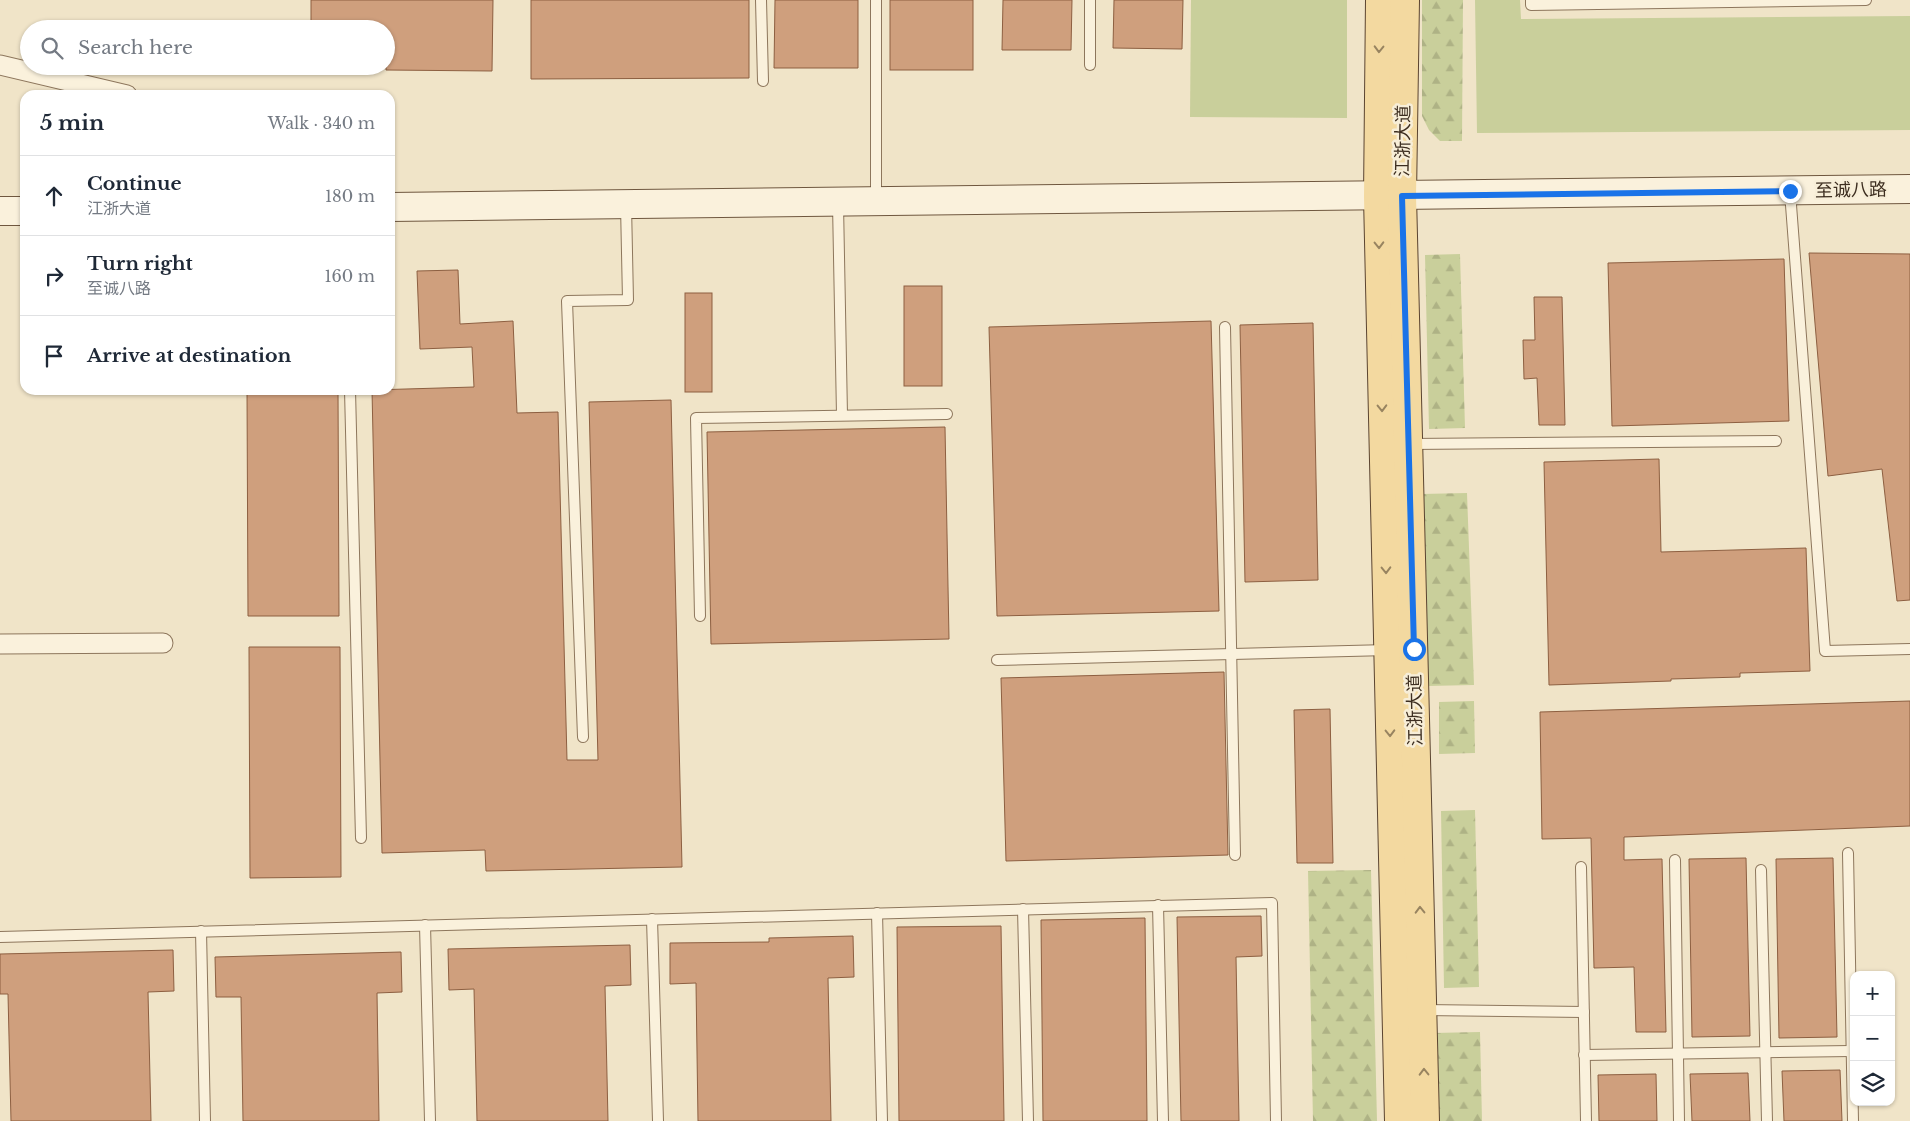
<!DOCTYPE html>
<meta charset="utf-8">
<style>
:root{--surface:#fff;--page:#f6f6f7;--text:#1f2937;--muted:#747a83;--line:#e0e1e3}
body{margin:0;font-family:"Libre Baskerville","Noto Sans SC",serif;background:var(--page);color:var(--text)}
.controls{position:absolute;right:15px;bottom:15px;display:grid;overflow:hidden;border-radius:10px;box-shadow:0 1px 4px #0004}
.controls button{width:45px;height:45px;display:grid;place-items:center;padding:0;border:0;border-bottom:1px solid var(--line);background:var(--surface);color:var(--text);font:25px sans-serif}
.stop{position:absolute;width:15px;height:15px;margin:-11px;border:4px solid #1a73e8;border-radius:50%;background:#fff}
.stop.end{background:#1a73e8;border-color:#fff;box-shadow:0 1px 5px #0008}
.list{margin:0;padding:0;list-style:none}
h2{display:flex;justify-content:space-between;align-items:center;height:65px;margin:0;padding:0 20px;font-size:21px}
h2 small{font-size:16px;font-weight:400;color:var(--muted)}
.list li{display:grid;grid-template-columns:32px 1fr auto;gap:15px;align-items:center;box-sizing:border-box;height:80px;padding:0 20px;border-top:1px solid var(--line)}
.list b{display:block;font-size:19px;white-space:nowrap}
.list p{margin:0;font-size:16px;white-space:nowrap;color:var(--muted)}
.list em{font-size:16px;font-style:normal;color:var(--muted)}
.icon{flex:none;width:28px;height:28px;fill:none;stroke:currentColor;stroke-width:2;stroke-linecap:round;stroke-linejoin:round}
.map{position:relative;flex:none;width:1910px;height:1121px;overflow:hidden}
.search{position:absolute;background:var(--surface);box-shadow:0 1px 4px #0004;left:20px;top:20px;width:375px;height:55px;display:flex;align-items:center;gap:12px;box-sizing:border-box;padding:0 18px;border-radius:28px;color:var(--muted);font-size:19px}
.panel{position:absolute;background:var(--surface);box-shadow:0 1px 4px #0004;left:20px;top:90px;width:375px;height:305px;border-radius:15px}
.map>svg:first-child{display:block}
.grass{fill:#c9cf9b}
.forest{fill:url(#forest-firs)}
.building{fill:#cf9f7d;stroke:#8d5f41}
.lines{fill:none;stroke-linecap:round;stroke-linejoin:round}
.service-casing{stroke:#8d765c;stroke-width:12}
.minor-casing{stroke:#8d765c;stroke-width:21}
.secondary-casing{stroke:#6f573f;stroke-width:30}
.primary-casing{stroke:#5b4430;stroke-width:30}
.service{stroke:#faf1dc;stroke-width:10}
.minor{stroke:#faf1dc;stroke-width:19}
.secondary{stroke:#faf1dc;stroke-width:28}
.primary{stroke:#f3d9a0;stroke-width:28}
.oneway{stroke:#988460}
.route{stroke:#1a73e8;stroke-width:6}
.labels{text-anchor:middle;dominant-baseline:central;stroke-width:5;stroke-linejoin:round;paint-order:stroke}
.street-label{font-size:18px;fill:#3d2e20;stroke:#f7eed8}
</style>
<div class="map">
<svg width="1910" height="1121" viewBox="0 0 1910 1121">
<defs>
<pattern id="forest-firs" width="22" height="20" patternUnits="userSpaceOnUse" patternTransform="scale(1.25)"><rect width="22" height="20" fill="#c9cf9b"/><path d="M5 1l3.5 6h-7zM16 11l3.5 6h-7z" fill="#aeb285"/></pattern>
</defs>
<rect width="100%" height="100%" fill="#f0e4c8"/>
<!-- grass -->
<g class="grass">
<path d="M1191 0H1347V118L1190 117Z"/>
<path d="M1475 0H1520L1521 19 1910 16V130L1477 133Z"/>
</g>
<!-- forest -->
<g class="forest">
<path d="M1422 0H1463L1462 141H1440L1429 130 1422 116Z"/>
<path d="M1460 254 1465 428 1429 429 1425 255Z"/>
<path d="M1467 493 1474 685 1427 686 1421 494Z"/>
<path d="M1474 701 1475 753 1439 754V702Z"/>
<path d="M1475 810 1479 987 1444 988 1441 811Z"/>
<path d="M1371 870 1377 1121H1313L1308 871Z"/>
<path d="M1480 1032 1482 1121H1435L1433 1033Z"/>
</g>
<!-- building -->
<g class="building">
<path d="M311 0H493L492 71 386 70V29H311Z"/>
<path d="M531 0H749V78L531 79Z"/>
<path d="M775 0H858V68H774Z"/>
<rect x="890" y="0" width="83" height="70"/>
<path d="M1003 0H1072L1071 50H1002Z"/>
<path d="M1114 0H1183L1182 49 1113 48Z"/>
<path d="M1809 253 1910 254V600L1897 601 1882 469 1828 476Z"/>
<path d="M1784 259 1789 421 1612 426 1608 263Z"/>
<path d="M458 270 460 324 513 321 517 413 558 412 567 760H598L589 402 671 400 682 867 486 871 485 850 382 853 372 390 474 387 472 347 420 349 417 271Z"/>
<rect x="904" y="286" width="38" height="100"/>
<rect x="685" y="293" width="27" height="99"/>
<path d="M1534 297H1562L1565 425H1539L1537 378 1524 379 1523 340H1535Z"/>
<path d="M1211 321 1219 611 997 616 989 327Z"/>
<path d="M1313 323 1318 580 1245 582 1240 325Z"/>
<path d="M247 390H338L339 616H248Z"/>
<path d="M945 427 949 639 711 644 707 432Z"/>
<path d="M1659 459 1661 552 1806 548 1810 671 1740 673V677L1671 679V681L1549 685 1544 462Z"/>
<path d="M249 647H340L341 877 250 878Z"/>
<path d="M1224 672 1228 855 1006 861 1001 678Z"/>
<path d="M1910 701V826L1624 837V860L1662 859 1666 1032H1636L1634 967 1594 968 1591 838 1542 839 1540 712Z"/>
<path d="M1330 709 1333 863H1297L1294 710Z"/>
<path d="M1746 858 1750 1036 1692 1037 1689 859Z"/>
<path d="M1833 858 1837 1037 1779 1038 1776 859Z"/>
<path d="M1261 916 1262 956 1236 957 1239 1121H1181L1177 917Z"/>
<path d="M1145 918 1147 1121H1043L1041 920Z"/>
<path d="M1001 926 1004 1121H899L897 927Z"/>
<path d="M853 936 854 977 828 978 831 1121H698L696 983 670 984V943L769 942V938Z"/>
<path d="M630 945 631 985 605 986 608 1121H477L474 989 449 990 448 949Z"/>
<path d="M173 950 174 991 148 992 151 1121H11L8 994H0V954Z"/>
<path d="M401 952 402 992 377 993 379 1121H243L241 997H216L215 957Z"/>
<path d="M1840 1070 1842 1121H1784L1782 1071Z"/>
<path d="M1748 1073 1750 1121H1692L1690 1074Z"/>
<path d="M1656 1074 1657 1121H1599L1598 1075Z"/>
</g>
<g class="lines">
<!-- service casing -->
<g class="service-casing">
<g id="service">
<path d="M761 0 763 81"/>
<path d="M876 0V199"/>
<path d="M1531 0V5L1866 0"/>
<path d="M1090 65V0"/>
<path d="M1790 192 1825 651 1910 649"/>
<path d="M838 204 842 415"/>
<path d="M1225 327 1235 855"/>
<path d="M350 390 361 838"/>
<path d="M1410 444 1776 441"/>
<path d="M700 616 696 418 947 414"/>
<path d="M997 660 1388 650"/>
<path d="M583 737 567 301 628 300 626 205"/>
<path d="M1848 853 1853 1121"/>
<path d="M1675 860 1679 1121"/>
<path d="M1581 867 1586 1121"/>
<path d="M1761 870 1767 1121"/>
<path d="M1158 905 1163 1121"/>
<path d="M1023 909 1028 1121"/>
<path d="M877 913 882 1121"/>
<path d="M652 919 658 1121"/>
<path d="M425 925 430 1121"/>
<path d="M201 931 205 1121"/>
<path d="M0 937 1272 903 1276 1121"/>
<path d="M1423 1010 1584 1012"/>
<path d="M1584 1055 1851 1051"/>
</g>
</g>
<!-- minor casing -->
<g class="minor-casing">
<g id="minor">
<path d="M0 65 127 95"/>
<path d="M0 644 163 643"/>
</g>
</g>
<!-- secondary casing -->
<g class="secondary-casing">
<g id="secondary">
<path d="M390 207 1910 189"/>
<path d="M0 211H25"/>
</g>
</g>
<!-- primary casing -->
<g class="primary-casing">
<g id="primary">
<path d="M1380 0 1378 197 1399 1121"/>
<path d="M1405 0 1402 196 1425 1121"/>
</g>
</g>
<!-- service -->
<use href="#service" class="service"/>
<!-- minor -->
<use href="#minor" class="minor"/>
<!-- secondary -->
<use href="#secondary" class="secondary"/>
<!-- primary -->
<use href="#primary" class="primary"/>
</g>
<!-- one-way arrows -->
<defs><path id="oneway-chevron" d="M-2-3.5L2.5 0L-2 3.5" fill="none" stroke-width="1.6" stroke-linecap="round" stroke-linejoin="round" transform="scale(1.25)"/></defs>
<g class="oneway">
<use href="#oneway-chevron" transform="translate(1379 49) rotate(91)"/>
<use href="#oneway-chevron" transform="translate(1379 245) rotate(89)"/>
<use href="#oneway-chevron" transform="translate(1382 408) rotate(89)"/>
<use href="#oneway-chevron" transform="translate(1386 570) rotate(89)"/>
<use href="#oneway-chevron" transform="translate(1390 733) rotate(89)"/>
<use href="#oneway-chevron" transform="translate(1420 910) rotate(-91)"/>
<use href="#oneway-chevron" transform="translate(1424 1072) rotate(-91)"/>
</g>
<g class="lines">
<!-- route -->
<path class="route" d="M1414 649 1402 196 1790 191"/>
</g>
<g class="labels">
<!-- street labels -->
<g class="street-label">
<text transform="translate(1403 141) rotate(-89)">江浙大道</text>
<text transform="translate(1851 190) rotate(-1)">至诚八路</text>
<text transform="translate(1415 710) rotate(-91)">江浙大道</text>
</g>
</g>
</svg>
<div class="controls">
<button>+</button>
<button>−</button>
<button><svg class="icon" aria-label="layers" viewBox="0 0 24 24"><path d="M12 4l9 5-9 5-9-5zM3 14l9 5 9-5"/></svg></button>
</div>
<div class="stop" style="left:1414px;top:649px"></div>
<div class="stop end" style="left:1790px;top:191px"></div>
<div class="search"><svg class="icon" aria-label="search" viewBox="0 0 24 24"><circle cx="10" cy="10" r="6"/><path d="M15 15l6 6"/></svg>Search here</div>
<section class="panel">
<h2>5 min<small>Walk · 340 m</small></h2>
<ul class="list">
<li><svg class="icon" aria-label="ahead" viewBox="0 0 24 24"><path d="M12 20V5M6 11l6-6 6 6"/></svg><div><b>Continue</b><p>江浙大道</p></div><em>180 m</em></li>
<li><svg class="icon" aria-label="right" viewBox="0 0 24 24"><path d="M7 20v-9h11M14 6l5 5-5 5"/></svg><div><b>Turn right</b><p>至诚八路</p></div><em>160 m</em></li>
<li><svg class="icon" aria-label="arrive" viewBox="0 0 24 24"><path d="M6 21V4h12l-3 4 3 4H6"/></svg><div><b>Arrive at destination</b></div></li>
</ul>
</section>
</div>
